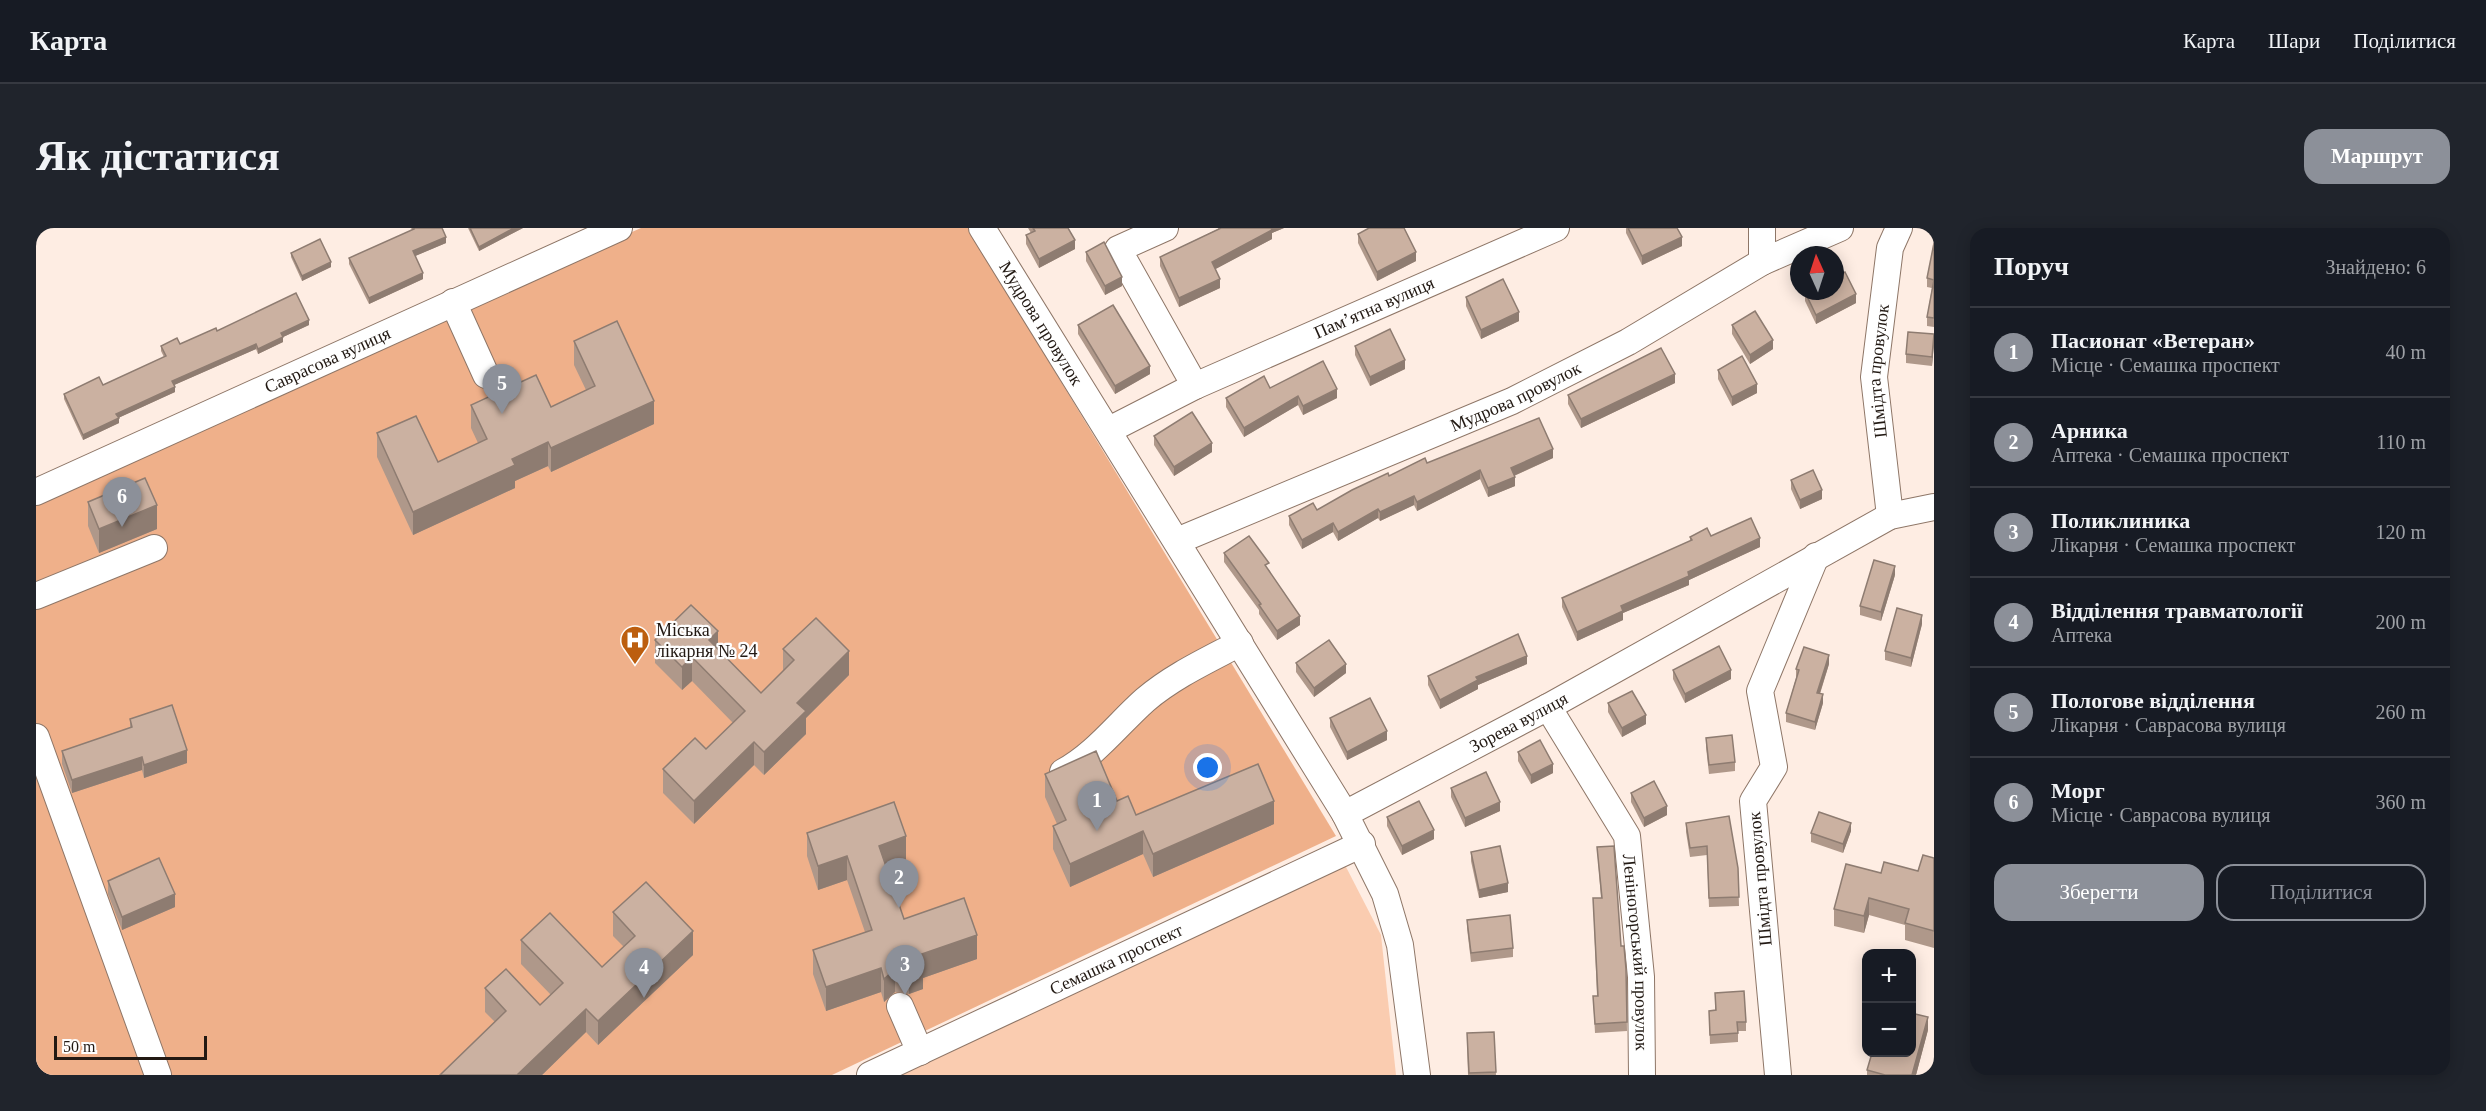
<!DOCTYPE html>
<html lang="uk">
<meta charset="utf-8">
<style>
:root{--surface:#171b24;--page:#20242c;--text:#f1f3f6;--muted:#9ea1a6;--line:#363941;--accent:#8c9099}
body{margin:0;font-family:Georgia,serif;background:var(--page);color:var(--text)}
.controls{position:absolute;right:18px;bottom:18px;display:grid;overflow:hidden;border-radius:12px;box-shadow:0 3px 15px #0003}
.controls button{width:54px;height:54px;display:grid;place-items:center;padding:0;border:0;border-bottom:2px solid var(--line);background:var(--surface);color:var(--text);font:30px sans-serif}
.compass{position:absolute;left:1754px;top:18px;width:54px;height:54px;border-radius:50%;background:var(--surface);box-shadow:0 3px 15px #0003;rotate:357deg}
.scale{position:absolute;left:18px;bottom:15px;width:153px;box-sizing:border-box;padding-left:6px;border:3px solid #221913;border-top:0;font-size:16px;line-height:21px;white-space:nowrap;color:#221913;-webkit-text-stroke:4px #fefefe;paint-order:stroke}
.you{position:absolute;left:1172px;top:540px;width:21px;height:21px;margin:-15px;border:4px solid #fff;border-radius:50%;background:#1a73e8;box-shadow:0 0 0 9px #1a73e833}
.badge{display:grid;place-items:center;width:39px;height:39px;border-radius:50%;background:var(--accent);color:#fff;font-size:20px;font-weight:700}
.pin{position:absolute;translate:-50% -50px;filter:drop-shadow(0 2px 3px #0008)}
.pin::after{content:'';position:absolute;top:32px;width:21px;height:18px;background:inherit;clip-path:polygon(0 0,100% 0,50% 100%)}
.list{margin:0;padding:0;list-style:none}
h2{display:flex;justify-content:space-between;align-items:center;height:78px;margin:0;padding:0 24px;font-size:26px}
h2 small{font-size:20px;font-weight:400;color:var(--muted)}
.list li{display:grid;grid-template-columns:39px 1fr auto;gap:18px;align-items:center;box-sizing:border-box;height:90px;padding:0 24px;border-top:2px solid var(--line)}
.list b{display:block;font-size:22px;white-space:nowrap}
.list p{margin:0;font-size:20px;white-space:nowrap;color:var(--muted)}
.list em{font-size:20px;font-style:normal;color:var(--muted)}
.actions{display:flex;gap:12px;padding:18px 24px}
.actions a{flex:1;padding:14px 0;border:2px solid var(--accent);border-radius:18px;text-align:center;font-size:21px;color:var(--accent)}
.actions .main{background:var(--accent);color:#fff}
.map{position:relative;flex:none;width:1898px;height:847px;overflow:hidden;border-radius:18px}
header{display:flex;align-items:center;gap:36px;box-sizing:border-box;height:84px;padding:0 30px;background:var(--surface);border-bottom:2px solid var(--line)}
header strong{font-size:28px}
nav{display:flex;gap:33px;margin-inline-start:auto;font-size:21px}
.intro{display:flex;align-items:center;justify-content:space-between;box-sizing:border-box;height:144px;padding:0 36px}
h1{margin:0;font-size:42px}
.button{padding:15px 27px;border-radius:18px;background:var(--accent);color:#fff;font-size:21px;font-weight:700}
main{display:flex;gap:36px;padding:0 36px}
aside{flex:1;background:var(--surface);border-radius:18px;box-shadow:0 3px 15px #0003}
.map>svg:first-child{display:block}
.green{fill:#faccb0}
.forest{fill:#efb08a}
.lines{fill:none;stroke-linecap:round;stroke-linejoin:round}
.minor-casing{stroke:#8e7667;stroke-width:28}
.minor{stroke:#fff;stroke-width:26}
.wall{fill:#af988a}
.shaded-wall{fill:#8e7c71}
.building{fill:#cbb1a1;stroke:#8e7c71;stroke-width:1.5}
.labels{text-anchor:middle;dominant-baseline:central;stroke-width:4.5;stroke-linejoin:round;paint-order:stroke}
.street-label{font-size:18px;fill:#221913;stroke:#fefefe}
.poi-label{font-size:18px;fill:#221913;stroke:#fefefe;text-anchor:start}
</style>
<header>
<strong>Карта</strong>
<nav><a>Карта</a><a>Шари</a><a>Поділитися</a></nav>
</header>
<div class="intro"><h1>Як дістатися</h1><a class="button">Маршрут</a></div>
<main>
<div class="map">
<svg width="1898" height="847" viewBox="0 0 1898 847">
<rect width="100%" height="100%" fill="#feede3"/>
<!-- green -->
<path class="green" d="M1309 637 1345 707 1360 847H859Z"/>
<!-- forest -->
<path class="forest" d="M605 0H932L1300 608 796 847H0V268Z"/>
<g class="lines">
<!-- minor casing -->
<g class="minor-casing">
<g id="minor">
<path id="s1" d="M946 0 1309 586"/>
<path d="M1129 0 1082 21 1159 158"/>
<path d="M1726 34V0"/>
<path d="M417 74 450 147"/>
<path id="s2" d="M1073 202 1159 158 1520 0"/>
<path id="s3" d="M0 264 583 0"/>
<path id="s4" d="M1854 288 1838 149 1854 20 1863 0"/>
<path id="s5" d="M1141 313 1476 173 1592 114 1726 34 1804 0"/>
<path d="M0 368 118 320"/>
<path id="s6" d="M1512 479 1591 608 1605 749 1606 847"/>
<path d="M0 509 122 847"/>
<path d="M1027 544C1059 527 1082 496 1109 472 1137 448 1172 432 1204 415"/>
<path d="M864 778 884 824"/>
<path id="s7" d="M834 847 1326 616"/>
<path id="s8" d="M1381 847 1364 717 1349 666 1309 586 1512 479 1854 288 1898 279"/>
<path d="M1742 847 1717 573 1738 539 1724 463 1780 328"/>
</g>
</g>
<!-- minor -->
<use href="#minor" class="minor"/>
</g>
<!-- wall -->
<g class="wall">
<path d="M375 0H406L410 15 379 28 387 51 333 76 313 36V30L376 2Z"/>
<path d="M432 0H487L443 23Z"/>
<path d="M992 0H1032L1039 21 1003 40 990 16V7L995 5Z"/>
<path d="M1182 0H1248L1236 5V11L1179 41 1184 60 1143 79 1124 38V29L1182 1Z"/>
<path d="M1590 0H1641L1646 18 1606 37 1590 5Z"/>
<path d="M1322 6 1380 33 1341 53 1322 15Z"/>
<path d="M1898 15V99L1891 98V89L1896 60 1891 59V50Z"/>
<path d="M1050 24 1086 58 1069 67 1050 33Z"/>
<path d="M255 25 295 39 266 53 255 29Z"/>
<path d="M1769 64 1820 75 1780 96 1769 73Z"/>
<path d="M1430 69 1483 93 1445 111 1430 78Z"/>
<path d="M273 97 247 109V114L222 126 220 121 138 157 139 164 82 190 83 195 47 212 28 171V166L67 157 128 129 125 123V118L144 116 181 103Z"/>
<path d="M1042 97 1114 146 1079 166 1042 106Z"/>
<path d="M1696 97 1737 121 1714 136 1696 106Z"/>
<path d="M1898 106 1896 138 1870 135V126Z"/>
<path d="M538 113 618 196 515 244 512 238 479 253V260L377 307 341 229V205L402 234 442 215 435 200V177L515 179 550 162 538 137Z"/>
<path d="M1319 118 1369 141 1334 158 1319 127Z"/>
<path d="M1682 142 1721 165 1696 178 1682 151Z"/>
<path d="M1639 155 1545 200 1532 176V167Z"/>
<path d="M1234 160 1301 170 1267 187 1262 177 1208 209 1190 179V170Z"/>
<path d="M1118 208 1176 224 1138 248 1118 217Z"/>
<path d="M1517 230 1478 248 1479 258 1452 269 1444 251 1381 283 1378 277 1344 293 1342 290 1302 313 1297 304 1266 321 1253 297V288L1281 282 1353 248 1391 235Z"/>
<path d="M1755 252 1786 271 1764 281 1755 261Z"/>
<path d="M52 274 121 301 63 325 52 298Z"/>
<path d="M1675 308 1724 319 1653 352V357L1587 385V392L1541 413 1526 379V370L1654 313V309Z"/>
<path d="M1188 325 1233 342 1264 397 1241 412 1223 386V382L1188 334Z"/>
<path d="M1859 347 1845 393 1824 387V378Z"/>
<path d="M1886 396 1875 439 1849 432V423Z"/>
<path d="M619 412 682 421 725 465 747 443V421L813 447 770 490V506L728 547 718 537 658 596 627 565V541L670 521 697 495 656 453 646 462 619 435Z"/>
<path d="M1260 435 1310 445 1278 469 1260 444Z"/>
<path d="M1491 436 1442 457V461L1404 481 1392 457V448Z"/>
<path d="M1793 436 1784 466 1787 475 1779 502 1750 494V485L1760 450V441Z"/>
<path d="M1637 442 1695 451 1649 475 1637 451Z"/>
<path d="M1572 475 1610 496 1586 509 1572 484Z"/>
<path d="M1294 490 1351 512 1311 532 1294 499Z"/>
<path d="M94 491 151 535 108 550 106 542 36 565 26 536V523L94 500Z"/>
<path d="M1670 510 1699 534V543L1673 546 1670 519Z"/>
<path d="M1482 524 1517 545 1495 556 1482 533Z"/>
<path d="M1009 546 1081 573 1100 587 1238 596 1117 649 1107 626 1034 659 1017 621V598L1021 596 1009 569Z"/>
<path d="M1415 560 1464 583 1429 599 1415 569Z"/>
<path d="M1595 565 1631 587 1608 599 1595 574Z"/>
<path d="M1351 589 1398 611 1366 627 1351 598Z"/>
<path d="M1650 595 1702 640 1703 678 1673 679 1671 627 1654 629 1650 604Z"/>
<path d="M1815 603 1807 625 1775 614V605Z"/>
<path d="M771 605 870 632 850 639 868 691 941 731 887 750V761L873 766 859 764 848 774 845 764 790 783 777 746V722L829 704 811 652 782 662 771 628Z"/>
<path d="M1561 619 1590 741 1591 803 1559 805 1557 768H1561L1557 670H1565Z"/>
<path d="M1435 624 1472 664 1443 670 1435 633Z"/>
<path d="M1898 630V720L1869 712V697L1833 687 1828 705 1798 698V681L1845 645 1882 643Z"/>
<path d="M72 653 139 679 86 702 72 666Z"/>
<path d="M577 684 657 727 562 817 550 804 506 847H404L459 794 449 784V760L504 777 515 767 485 736V712L566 739 588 719 577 708Z"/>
<path d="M1431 692 1477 720V729L1435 734 1431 700Z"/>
<path d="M1679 765 1710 794V803H1702V814L1674 816 1673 783H1679Z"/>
<path d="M1892 802 1880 847H1831V842Z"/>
<path d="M1458 804 1460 847H1432L1431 814Z"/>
</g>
<!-- shaded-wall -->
<g class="shaded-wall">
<path d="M478 0H487L443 23V19Z"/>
<path d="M1233 0H1248L1236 5V11L1176 43V34Z"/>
<path d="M410 9V15L377 29V23Z"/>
<path d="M1646 9V18L1606 37V28Z"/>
<path d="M1039 12V21L1003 40V31Z"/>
<path d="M1380 24V33L1341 53V44Z"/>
<path d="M295 34V39L266 53V48Z"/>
<path d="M387 45V51L333 76V70Z"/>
<path d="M1086 49V58L1069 67V58Z"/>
<path d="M1184 51V60L1143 79V70Z"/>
<path d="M1820 66V75L1780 96V87Z"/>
<path d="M1483 84V93L1445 111V102Z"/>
<path d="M273 92V97L245 110V105Z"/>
<path d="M1898 107V116L1896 138V129Z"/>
<path d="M247 109V114L222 126V121Z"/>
<path d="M1737 112V121L1714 136V127Z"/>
<path d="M220 116V121L136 158V153Z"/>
<path d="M1369 132V141L1334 158V149Z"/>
<path d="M1114 138V146L1079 166V158Z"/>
<path d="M1639 146V155L1545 200V191Z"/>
<path d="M1721 156V165L1696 178V169Z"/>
<path d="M139 159V164L80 191V186Z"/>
<path d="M1301 161V170L1267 187V178Z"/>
<path d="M1262 168V177L1208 209V200Z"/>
<path d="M618 173V196L515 244V220Z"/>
<path d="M83 190V195L47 212V207Z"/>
<path d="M512 214V238L479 253V260L377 307V284L476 231Z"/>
<path d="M1176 215V224L1138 248V239Z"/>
<path d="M1517 221V230L1475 249V240Z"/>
<path d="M1444 242V251L1381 283V274Z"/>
<path d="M1479 249V258L1452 269V260Z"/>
<path d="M1786 262V271L1764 281V272Z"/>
<path d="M1378 268V277L1344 293V284Z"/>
<path d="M121 277V301L63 325V301Z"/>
<path d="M1342 281V290L1302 313V304Z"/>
<path d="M1297 295V304L1266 321V312Z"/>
<path d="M1724 310V319L1653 352V357L1587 385V392L1541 413V404L1585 378 1652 344Z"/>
<path d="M1859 338V347L1845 393V384Z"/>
<path d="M1886 387V396L1875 439V430Z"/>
<path d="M1264 388V397L1241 412V403Z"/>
<path d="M682 403V427L673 412Z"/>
<path d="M813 423V447L770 490V506L728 547V524L761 475Z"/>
<path d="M1793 427V436L1781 474V465Z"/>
<path d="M1491 428V436L1442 457V461L1404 481V472L1440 449Z"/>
<path d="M656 429V453L646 462V439Z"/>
<path d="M1310 436V445L1278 469V460Z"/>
<path d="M1695 442V451L1649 475V466Z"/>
<path d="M1787 466V475L1779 502V494Z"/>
<path d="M1610 487V496L1586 509V500Z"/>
<path d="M1351 503V512L1311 532V524Z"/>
<path d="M718 514V537L658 596V573Z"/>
<path d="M151 522V535L108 550V537Z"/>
<path d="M106 529V542L36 565V552Z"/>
<path d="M1517 536V545L1495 556V547Z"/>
<path d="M1238 573V596L1117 649V626Z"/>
<path d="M1464 574V583L1429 599V590Z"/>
<path d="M1631 578V587L1608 599V590Z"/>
<path d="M1815 595V603L1807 625V616Z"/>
<path d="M1398 602V611L1366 627V618Z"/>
<path d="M1107 603V626L1034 659V636Z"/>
<path d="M870 608V632L843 641V618Z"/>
<path d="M811 628V652L782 662V638Z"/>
<path d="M1472 655V664L1443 670V662Z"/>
<path d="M139 666V679L86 702V689Z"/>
<path d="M1833 670V687L1828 705V688Z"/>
<path d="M657 703V727L562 817V793Z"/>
<path d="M941 707V731L887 750V761L873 766V742L883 727Z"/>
<path d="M845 740V764L790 783V759Z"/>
<path d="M859 741V764L848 774V751Z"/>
<path d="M550 781V804L506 847H481Z"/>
<path d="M1892 789V802L1880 847H1876Z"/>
</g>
<!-- building -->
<g class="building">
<path d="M377 0H406L410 9 377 23 387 45 333 70 313 30 378 1Z"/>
<path d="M434 0H478L443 19Z"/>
<path d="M997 0H1032L1039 12 1003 31 990 7 999 3Z"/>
<path d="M1185 0H1235L1236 2 1176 34 1184 51 1143 70 1124 29Z"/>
<path d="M1333 0H1368L1380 24 1341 44 1322 6Z"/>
<path d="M1592 0H1641L1646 9 1606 28Z"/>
<path d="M284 11 295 34 266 48 255 25Z"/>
<path d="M1068 14 1086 49 1069 58 1050 24Z"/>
<path d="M1898 15V90L1891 89 1898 52 1891 50Z"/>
<path d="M1809 44 1820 66 1780 87 1769 64 1771 63H1799V49Z"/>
<path d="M1467 51 1483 84 1445 102 1430 69Z"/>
<path d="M260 65 273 92 245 105 247 109 222 121 220 116 136 153 139 159 80 186 83 190 47 207 28 166 63 149 67 157 130 128 125 118 141 110 144 116 180 100 181 103Z"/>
<path d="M1077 77 1114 138 1079 158 1042 97Z"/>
<path d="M1719 83 1737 112 1714 127 1696 97Z"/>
<path d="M581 93 618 173 515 220 512 214 476 231 479 237 377 284 341 205 380 188 402 234 451 211 435 177 500 147 515 179 559 158 538 113Z"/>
<path d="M1354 101 1369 132 1334 149 1319 118Z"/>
<path d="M1872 104 1898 106 1896 129 1870 126Z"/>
<path d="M1625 120 1639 146 1545 191 1532 167Z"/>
<path d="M1706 128 1721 156 1696 169 1682 142Z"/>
<path d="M1287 133 1301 161 1267 178 1262 168 1208 200 1190 170 1228 148 1234 160Z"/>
<path d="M1156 184 1176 215 1138 239 1118 208Z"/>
<path d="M1503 190 1517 221 1475 240 1479 249 1452 260 1444 242 1381 274 1378 268 1344 284 1342 281 1302 304 1297 295 1266 312 1253 288 1277 275 1281 282 1316 262 1352 245 1353 248 1389 230 1391 235Z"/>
<path d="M1777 242 1786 262 1764 272 1755 252Z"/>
<path d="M109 250 121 277 63 301 52 274Z"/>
<path d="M1715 290 1724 310 1652 344 1653 348 1585 378 1587 383 1541 404 1526 370 1656 312 1654 309 1671 300 1675 308Z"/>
<path d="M1213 308 1233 335 1229 337 1264 388 1241 403 1223 377 1225 376 1188 325Z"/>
<path d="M1838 332 1859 338 1845 384 1824 378Z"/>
<path d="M655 377 682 403 673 412 725 465 758 432 747 421 780 390 813 423 761 475 770 483 728 524 718 514 658 573 627 541 659 510 670 521 709 483 656 429 646 439 619 412Z"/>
<path d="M1861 380 1886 387 1875 430 1849 423Z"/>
<path d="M1482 406 1491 428 1440 449 1442 452 1404 472 1392 448Z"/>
<path d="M1293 412 1310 436 1278 460 1260 435Z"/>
<path d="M1683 418 1695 442 1649 466 1637 442Z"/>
<path d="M1768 419 1793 427 1781 465 1787 466 1779 494 1750 485 1763 442 1760 441Z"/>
<path d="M1596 463 1610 487 1586 500 1572 475Z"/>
<path d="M1334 470 1351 503 1311 524 1294 490Z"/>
<path d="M136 477 151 522 108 537 106 529 36 552 26 523 96 499 94 491Z"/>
<path d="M1696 507 1699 534 1673 537 1670 510Z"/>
<path d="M1504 512 1517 536 1495 547 1482 524Z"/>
<path d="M1060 523 1081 573 1092 568 1100 587 1222 536 1238 573 1117 626 1107 603 1034 636 1017 598 1030 592 1009 546Z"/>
<path d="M1450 544 1464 574 1429 590 1415 560Z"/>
<path d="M1618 553 1631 578 1608 590 1595 565Z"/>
<path d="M1383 573 1398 602 1366 618 1351 589Z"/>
<path d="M858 574 870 608 843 618 868 691 928 670 941 707 883 727 887 738 873 742 859 741 848 751 845 740 790 759 777 722 836 702 811 628 782 638 771 605Z"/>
<path d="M1783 584 1815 595 1807 616 1775 605Z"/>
<path d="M1693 588 1702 640 1703 669 1673 670 1671 618 1654 620 1650 595Z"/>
<path d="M1464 618 1472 655 1443 662 1435 624Z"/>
<path d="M1578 618 1585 718H1588L1590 741 1591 794 1559 796 1557 768H1562L1557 670H1566L1561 619Z"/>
<path d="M1887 627 1898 630V703L1869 695 1873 681 1833 670 1828 688 1798 681 1810 636 1845 645 1848 634 1882 643Z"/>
<path d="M123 630 139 666 86 689 72 653Z"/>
<path d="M610 654 657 703 562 793 550 781 481 847H404L470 783 449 760 470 741 504 777 527 755 485 712 514 685 566 739 599 708 577 684Z"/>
<path d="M1474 687 1477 720 1435 725 1431 692Z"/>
<path d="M1708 763 1710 794H1701L1702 805 1674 807 1673 783 1680 782 1679 765Z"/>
<path d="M1875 785 1892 789 1876 847H1849L1831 842 1836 825H1875Z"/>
<path d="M1458 804 1460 844 1433 845 1431 805Z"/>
</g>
<!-- icons -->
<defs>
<g id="hospital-pin" transform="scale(1.5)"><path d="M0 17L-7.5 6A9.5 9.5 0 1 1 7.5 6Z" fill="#bc5e0f" stroke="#fefefe"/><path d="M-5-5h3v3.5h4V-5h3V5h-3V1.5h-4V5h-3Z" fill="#fff"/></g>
</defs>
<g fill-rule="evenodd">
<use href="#hospital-pin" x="599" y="412"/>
</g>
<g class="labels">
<!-- street labels -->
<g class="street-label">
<text stroke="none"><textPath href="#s2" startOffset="292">Пам’ятна вулиця</textPath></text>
<text stroke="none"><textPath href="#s1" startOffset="112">Мудрова провулок</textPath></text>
<text stroke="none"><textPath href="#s3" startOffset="320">Саврасова вулиця</textPath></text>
<text stroke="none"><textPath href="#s4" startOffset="146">Шмідта провулок</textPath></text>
<text stroke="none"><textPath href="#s5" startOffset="368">Мудрова провулок</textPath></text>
<text stroke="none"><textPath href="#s8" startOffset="470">Зорева вулиця</textPath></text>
<text transform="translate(1724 651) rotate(-95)">Шмідта провулок</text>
<text stroke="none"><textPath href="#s6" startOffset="268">Леніногорський провулок</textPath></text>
<text stroke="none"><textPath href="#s7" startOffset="272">Семашка проспект</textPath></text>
</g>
<!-- poi labels -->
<g class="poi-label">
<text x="620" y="402">Міська<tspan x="620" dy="21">лікарня № 24</tspan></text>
</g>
</g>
</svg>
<div class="controls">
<button>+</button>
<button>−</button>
</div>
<svg class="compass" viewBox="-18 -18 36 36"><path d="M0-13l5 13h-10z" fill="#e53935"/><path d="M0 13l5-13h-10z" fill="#9ea1a6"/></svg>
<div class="scale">50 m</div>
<div class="you"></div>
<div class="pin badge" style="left:1061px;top:603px">1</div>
<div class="pin badge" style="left:863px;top:680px">2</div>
<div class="pin badge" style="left:869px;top:767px">3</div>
<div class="pin badge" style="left:608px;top:770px">4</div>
<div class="pin badge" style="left:466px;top:186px">5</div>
<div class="pin badge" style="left:86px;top:299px">6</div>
</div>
<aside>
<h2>Поруч<small>Знайдено: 6</small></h2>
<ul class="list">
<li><span class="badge">1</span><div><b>Пасионат «Ветеран»</b><p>Місце · Семашка проспект</p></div><em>40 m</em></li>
<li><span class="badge">2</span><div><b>Арника</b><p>Аптека · Семашка проспект</p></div><em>110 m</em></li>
<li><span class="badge">3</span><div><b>Поликлиника</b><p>Лікарня · Семашка проспект</p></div><em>120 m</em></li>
<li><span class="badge">4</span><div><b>Відділення травматології</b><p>Аптека</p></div><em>200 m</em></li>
<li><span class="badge">5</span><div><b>Пологове відділення</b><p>Лікарня · Саврасова вулиця</p></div><em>260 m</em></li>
<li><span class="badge">6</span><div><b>Морг</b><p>Місце · Саврасова вулиця</p></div><em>360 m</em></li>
</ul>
<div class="actions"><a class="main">Зберегти</a><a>Поділитися</a></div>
</aside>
</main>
